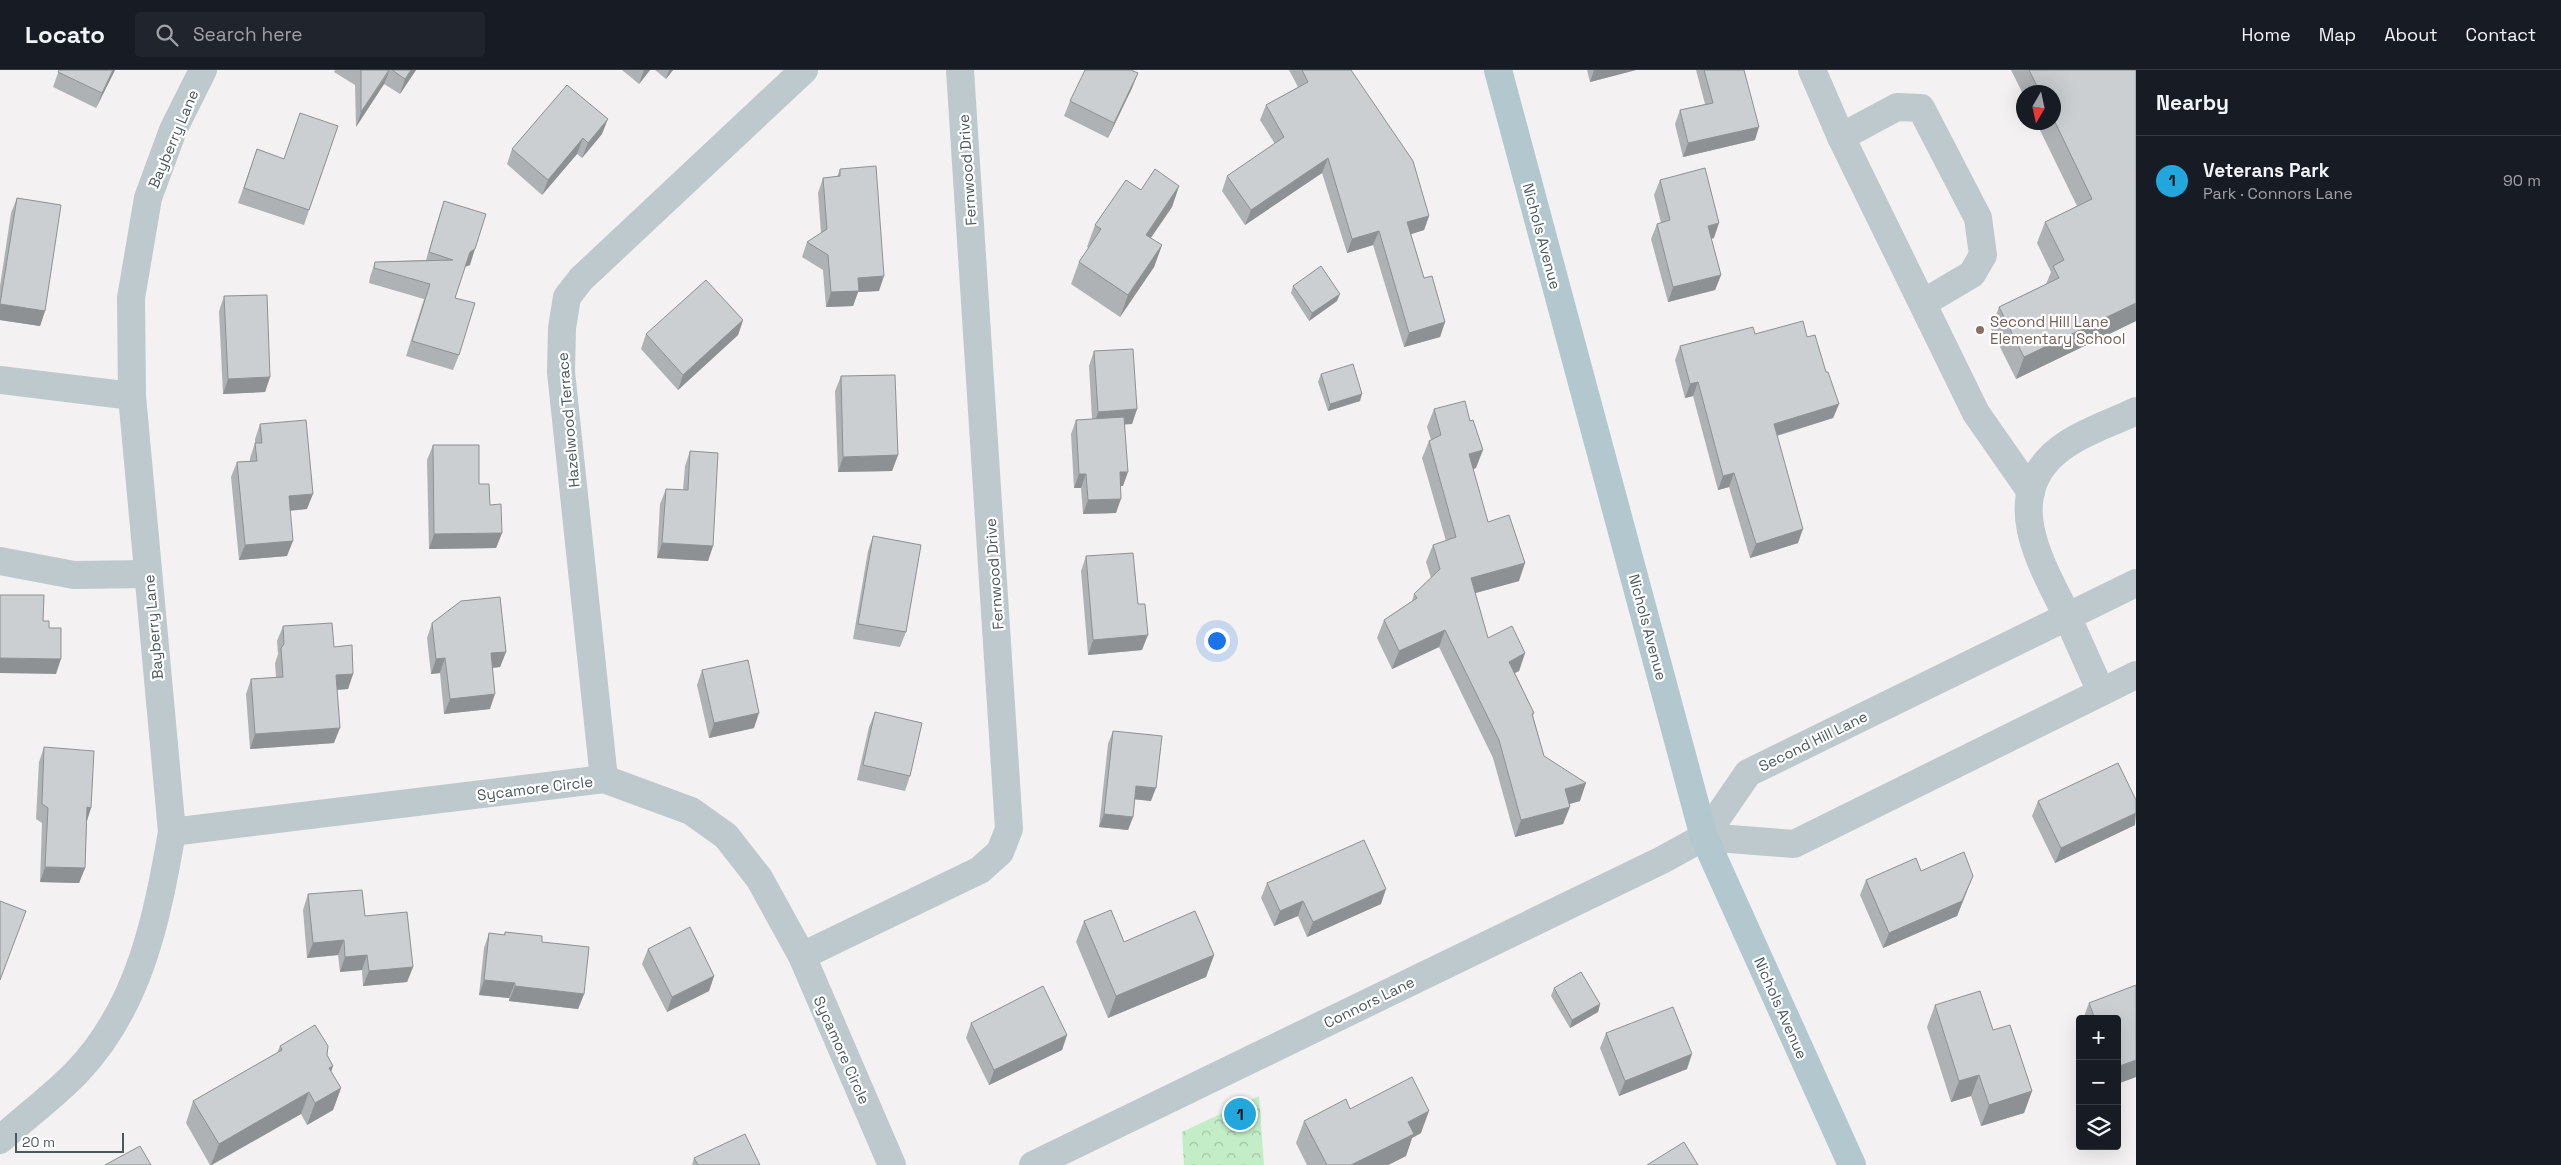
<!DOCTYPE html>
<meta charset="utf-8">
<style>
:root{--surface:#171b24;--page:#20242c;--text:#f1f3f6;--muted:#9ea1a6;--line:#363941;--accent:#23a6db}
body{margin:0;font-family:"Space Grotesk",sans-serif;background:var(--page);color:var(--text)}
.controls{position:absolute;right:15px;bottom:15px;display:grid;overflow:hidden;border-radius:5px;box-shadow:0 5px 20px #0002}
.controls button{width:45px;height:45px;display:grid;place-items:center;padding:0;border:0;border-bottom:1px solid var(--line);background:var(--surface);color:var(--text);font:25px sans-serif}
.compass{position:absolute;left:2016px;top:15px;width:45px;height:45px;border-radius:50%;background:var(--surface);box-shadow:0 5px 20px #0002;rotate:189deg}
.scale{position:absolute;left:15px;bottom:12px;width:109px;box-sizing:border-box;padding-left:5px;border:2px solid #49595d;border-top:0;font-size:14px;line-height:18px;white-space:nowrap;color:#49595d;-webkit-text-stroke:4px #fff;paint-order:stroke}
.you{position:absolute;left:1216px;top:570px;width:18px;height:18px;margin:-12px;border:4px solid #fff;border-radius:50%;background:#1a73e8;box-shadow:0 0 0 8px #1a73e833}
.badge{display:grid;place-items:center;width:32px;height:32px;border-radius:50%;background:var(--accent);color:#111;font-size:16px;font-weight:700}
.pin{position:absolute;translate:-50% -50%;border:2px solid #fff;box-shadow:0 1px 5px #0006}
.list{margin:0;padding:0;list-style:none}
h2{display:flex;justify-content:space-between;align-items:center;height:65px;margin:0;padding:0 20px;font-size:21px}
h2 small{font-size:16px;font-weight:400;color:var(--muted)}
.list li{display:grid;grid-template-columns:32px 1fr auto;gap:15px;align-items:center;box-sizing:border-box;height:90px;padding:0 20px;border-top:1px solid var(--line)}
.list b{display:block;font-size:19px;white-space:nowrap}
.list p{margin:0;font-size:16px;white-space:nowrap;color:var(--muted)}
.list em{font-size:16px;font-style:normal;color:var(--muted)}
.icon{flex:none;width:28px;height:28px;fill:none;stroke:currentColor;stroke-width:2;stroke-linecap:round;stroke-linejoin:round}
.map{position:relative;flex:none;width:2136px;height:1095px;overflow:hidden}
header{display:flex;align-items:center;gap:30px;box-sizing:border-box;height:70px;padding:0 25px;background:var(--surface);border-bottom:1px solid var(--line)}
header strong{font-size:24px}
nav{display:flex;gap:28px;margin-inline-start:auto;font-size:18px}
.search{width:350px;height:45px;background:var(--page);display:flex;align-items:center;gap:12px;box-sizing:border-box;padding:0 18px;border-radius:5px;color:var(--muted);font-size:19px}
main{display:flex}
aside{flex:1;background:var(--surface)}
.map>svg:first-child{display:block}
.park{fill:url(#park-crowns)}
.lines{fill:none;stroke-linecap:round;stroke-linejoin:round}
.minor{stroke:#bdc9cc;stroke-width:28}
.major{stroke:#b2c8ce;stroke-width:28}
.wall{fill:#afb2b5}
.shaded-wall{fill:#8e9193}
.building{fill:#cbcfd2;stroke:#8e9193}
.education-dot{fill:#8d6e63;stroke:#fff;stroke-width:2}
.labels{text-anchor:middle;dominant-baseline:central;stroke-width:4.5;stroke-linejoin:round;paint-order:stroke}
.street-label{font-size:15px;fill:#49595d;stroke:#fff}
.education-label{font-size:15px;fill:#785e54;stroke:#fff;text-anchor:start}
</style>
<header>
<strong>Locato</strong>
<div class="search"><svg class="icon" aria-label="search" viewBox="0 0 24 24"><circle cx="10" cy="10" r="6"/><path d="M15 15l6 6"/></svg>Search here</div>
<nav><a>Home</a><a>Map</a><a>About</a><a>Contact</a></nav>
</header>
<main>
<div class="map">
<svg width="2136" height="1095" viewBox="0 0 2136 1095">
<defs>
<pattern id="park-crowns" width="20" height="18" patternUnits="userSpaceOnUse" patternTransform="scale(1.25)"><rect width="20" height="18" fill="#c2edc7"/><path d="M2 6a3 3 0 1 1 6 0M12 15a3 3 0 1 1 6 0" fill="none" stroke="#a0c3a5"/></pattern>
</defs>
<rect width="100%" height="100%" fill="#f3f1f1"/>
<!-- park -->
<path class="park" d="M1259 1026 1264 1095H1184L1182 1062Z"/>
<g class="lines">
<!-- minor -->
<g class="minor">
<path d="M1812 0 1841 67 1976 343 2031 422"/>
<path d="M1841 67 1897 37 1921 38 1978 148 1983 185 1972 204 1923 233"/>
<path d="M0 310 132 326"/>
<path d="M0 491 74 505 148 504"/>
<path d="M2101 622C2090 597 2078 571 2067 546 2045 500 2005 438 2047 391 2069 366 2107 355 2136 341"/>
<path d="M604 709 561 302 562 258 567 227 581 209 804 0"/>
<path d="M172 762 604 709 691 741 726 766 759 808 802 886 892 1095"/>
<path d="M1704 767 1794 774 2136 605"/>
<path d="M802 886 980 800 1000 782 1009 759 960 0"/>
<path d="M0 1070C25 1047 54 1026 77 1002 140 936 157 848 172 762L132 326 131 228 148 128 173 60 203 0"/>
<path d="M1033 1095 1662 790 1704 767 1748 703 2136 513"/>
</g>
<!-- major -->
<path class="major" d="M1498 0 1704 767 1852 1095"/>
</g>
<!-- wall -->
<g class="wall">
<path d="M59 0H115L96 38 53 17Z"/>
<path d="M335 0H416L400 24 384 14 356 57 355 15 334 2Z"/>
<path d="M622 0H650L639 14Z"/>
<path d="M655 0H673L666 9Z"/>
<path d="M1289 0H1351L1429 146 1424 160 1411 164 1424 208 1445 252 1440 267 1404 277 1373 175 1347 183 1322 103 1245 155 1222 121 1227 106 1275 74 1260 50 1266 35 1298 17Z"/>
<path d="M1587 0H1636L1590 12Z"/>
<path d="M1696 0H1744L1755 70 1683 87 1675 54 1680 40 1705 34Z"/>
<path d="M2011 0H2136V251L2016 309 1991 259 1999 237 2046 214 2051 202 2037 173 2045 152 2077 136 2036 52H2054V22H2024V26Z"/>
<path d="M1138 3 1132 18 1108 68 1064 46 1070 31Z"/>
<path d="M338 56 304 155 238 133 257 79 284 89Z"/>
<path d="M602 64 582 88 577 84 542 125 507 94 512 79Z"/>
<path d="M840 99 879 221 858 222 853 236 826 237 823 200 802 187 807 172 821 163 818 123 823 108 837 107Z"/>
<path d="M1660 110 1714 168 1711 169 1721 205 1715 220 1668 232 1651 169 1657 154 1661 153 1654 125Z"/>
<path d="M1179 116 1172 137 1151 168 1162 175 1154 197 1120 247 1071 214 1079 192 1089 178 1087 177 1095 155 1141 120Z"/>
<path d="M17 128 45 241 40 256 0 250V216L11 143Z"/>
<path d="M444 131 470 195 465 197 455 228 459 285 453 300 406 286 424 229 369 213 370 207 375 192 426 190 439 146Z"/>
<path d="M1293 216 1337 231 1309 251 1291 223Z"/>
<path d="M224 226 270 307 265 322 223 324 219 241Z"/>
<path d="M743 250 738 265 678 320 641 279 646 264Z"/>
<path d="M1755 264 1807 267 1826 302 1839 334 1833 348 1777 366 1798 473 1750 488 1729 417 1718 420 1693 326 1685 328 1675 290 1680 276Z"/>
<path d="M1094 281 1137 339 1132 354H1125L1123 416H1121L1116 443 1083 444 1081 418H1074L1071 364 1076 350 1092 349 1089 296Z"/>
<path d="M1321 304 1360 331 1328 341 1318 312Z"/>
<path d="M841 306 898 385 892 401 838 402 835 321Z"/>
<path d="M1434 339 1476 398 1473 399 1488 452 1519 511 1475 523 1488 568 1525 583 1519 601 1515 603 1534 643 1533 646 1544 686 1580 731 1569 734 1563 754 1515 767 1493 688 1439 577 1392 599 1377 568 1384 550 1412 531 1414 524 1431 508 1426 492 1433 475 1446 471 1422 388 1429 371 1431 370 1427 357Z"/>
<path d="M260 354 307 439 290 441 287 486 239 490 231 407 237 392 250 391V388L255 373V369Z"/>
<path d="M433 375 479 414 490 435 502 463 496 478 429 479 427 390Z"/>
<path d="M690 381 713 476 708 491 657 488 660 434 666 419 683 420 685 396Z"/>
<path d="M873 466 906 562 900 577 853 569 868 481Z"/>
<path d="M1086 486 1138 534 1142 580 1088 585 1081 501Z"/>
<path d="M432 553 506 582 500 597 493 598 490 639 444 644 440 603 431 604 427 568Z"/>
<path d="M283 556 334 577 353 604 348 619 337 620 334 673 250 679 246 624 251 609 276 607 275 593 278 584 277 571Z"/>
<path d="M702 600 754 658 709 668 697 615Z"/>
<path d="M875 642 910 706 905 721 857 710 869 657Z"/>
<path d="M1113 661 1151 731 1135 729 1133 747 1128 760 1099 757 1108 674Z"/>
<path d="M44 677 91 738 87 751 85 798 79 813 40 812 42 753 36 749 39 692Z"/>
<path d="M2038 731 2135 755 2055 793 2032 746Z"/>
<path d="M1921 801 1967 821 1957 846 1883 878 1860 825 1866 810Z"/>
<path d="M1267 813 1381 834 1307 867 1298 846 1274 856 1261 828Z"/>
<path d="M308 824 365 846 413 897 407 912 363 916 362 900 340 902 338 885 307 888 303 840Z"/>
<path d="M1084 851 1124 872 1214 885 1206 907 1108 948 1076 872Z"/>
<path d="M505 862 542 872 584 924 578 939 509 931V928L479 925 484 878 489 863 504 865Z"/>
<path d="M648 879 714 906 709 921 667 942 642 894Z"/>
<path d="M2136 915V1007L2117 1014V949H2083L2089 933Z"/>
<path d="M1554 918 1600 934 1598 942 1570 958 1551 926Z"/>
<path d="M1935 935 1993 960 2032 1021 2024 1043 1981 1056 1971 1026 1951 1032 1927 957Z"/>
<path d="M971 953 1067 965 1062 980 989 1015 966 968Z"/>
<path d="M1606 963 1687 999 1619 1026 1600 978Z"/>
<path d="M280 976 327 985 333 996 331 1002 341 1018 333 1040 307 1055 301 1044 212 1095H210L186 1053 193 1031 277 983Z"/>
<path d="M1350 1039 1421 1063 1412 1068 1406 1086 1388 1095H1307L1296 1073 1304 1051Z"/>
<path d="M694 1088 760 1095H692Z"/>
</g>
<!-- shaded-wall -->
<g class="shaded-wall">
<path d="M113 0H115L96 38 102 23Z"/>
<path d="M390 0 384 14 356 57 361 42Z"/>
<path d="M411 0H416L400 24 405 9Z"/>
<path d="M644 0H650L639 14Z"/>
<path d="M669 0H673L666 9Z"/>
<path d="M1594 0H1636L1590 12Z"/>
<path d="M1138 3 1132 18 1108 68 1114 53Z"/>
<path d="M608 49 602 64 582 88 588 73Z"/>
<path d="M1759 57 1755 70 1683 87 1688 73Z"/>
<path d="M583 68 577 84 542 125 548 110Z"/>
<path d="M1328 88 1322 103 1245 155 1251 140Z"/>
<path d="M1179 116 1172 137 1138 186 1146 165Z"/>
<path d="M1429 146 1424 160 1402 167 1407 152Z"/>
<path d="M1719 153 1714 168 1703 171 1708 156Z"/>
<path d="M1379 161 1373 175 1347 183 1352 169Z"/>
<path d="M1162 175 1154 197 1120 247 1128 225Z"/>
<path d="M475 179 470 195 464 197 470 182Z"/>
<path d="M1721 205 1715 220 1668 232 1673 217Z"/>
<path d="M884 206 879 221 858 222 853 236 826 237 831 222 858 208Z"/>
<path d="M1340 224 1337 231 1309 251 1312 243Z"/>
<path d="M2136 233V251L2016 309 2024 287Z"/>
<path d="M0 234 45 241 40 256 0 250Z"/>
<path d="M743 250 738 265 678 320 683 305Z"/>
<path d="M1445 252 1440 267 1404 277 1409 263Z"/>
<path d="M270 307 265 322 223 324 228 309Z"/>
<path d="M1698 312 1693 326 1685 328 1690 314Z"/>
<path d="M1362 324 1360 331 1328 341 1330 334Z"/>
<path d="M1839 334 1833 348 1768 368 1774 354Z"/>
<path d="M1137 339 1132 354 1093 357 1098 342Z"/>
<path d="M1483 380 1476 398 1463 402 1469 384Z"/>
<path d="M898 385 892 401 838 402 843 387Z"/>
<path d="M1120 402H1128L1123 416H1115Z"/>
<path d="M1734 403 1729 417 1718 420 1723 406Z"/>
<path d="M1079 404H1086L1081 418H1074Z"/>
<path d="M313 424 307 439 283 441 289 426Z"/>
<path d="M1121 429 1116 443 1083 444 1088 430Z"/>
<path d="M1803 459 1798 473 1750 488 1756 474Z"/>
<path d="M502 463 496 478 429 479 434 464Z"/>
<path d="M293 471 287 486 239 490 245 475Z"/>
<path d="M662 473 713 476 708 491 657 488Z"/>
<path d="M1525 493 1519 511 1465 526 1471 508Z"/>
<path d="M1445 560 1439 577 1392 599 1399 581Z"/>
<path d="M1148 565 1142 580 1088 585 1093 570Z"/>
<path d="M506 582 500 597 486 598 491 583Z"/>
<path d="M1525 583 1519 601 1502 609 1509 592Z"/>
<path d="M0 588 61 589 56 604 0 603Z"/>
<path d="M445 588 440 603 431 604 436 589Z"/>
<path d="M353 604 348 619 330 620 336 605Z"/>
<path d="M495 624 490 639 444 644 450 629Z"/>
<path d="M759 643 754 658 709 668 714 653Z"/>
<path d="M340 658 334 673 250 679 255 664Z"/>
<path d="M1586 713 1580 731 1559 737 1565 719Z"/>
<path d="M1136 716 1156 718 1151 731 1131 729Z"/>
<path d="M87 737 91 738 86 753Z"/>
<path d="M1570 737 1563 754 1515 767 1521 750Z"/>
<path d="M2136 743 2135 755 2055 793 2061 778Z"/>
<path d="M1104 744 1133 747 1128 760 1099 757Z"/>
<path d="M45 797 85 798 79 813 40 812Z"/>
<path d="M1973 806 1957 846 1883 878 1889 863Z"/>
<path d="M1386 819 1381 834 1307 867 1313 852Z"/>
<path d="M1303 831 1298 846 1274 856 1280 841Z"/>
<path d="M344 870 338 885 307 888 313 873Z"/>
<path d="M367 885 362 900 340 902 345 887Z"/>
<path d="M1214 885 1206 907 1108 948 1116 926Z"/>
<path d="M413 897 407 912 363 916 369 901Z"/>
<path d="M714 906 709 921 667 942 672 927Z"/>
<path d="M484 910 515 913 509 928 479 925Z"/>
<path d="M515 916 584 924 578 939 509 931Z"/>
<path d="M1600 934 1598 942 1570 958 1572 950Z"/>
<path d="M1067 965 1062 980 989 1015 994 1000Z"/>
<path d="M1692 984 1687 999 1619 1026 1625 1011Z"/>
<path d="M2136 990V1007L2117 1014V997Z"/>
<path d="M333 996 325 1017 329 998Z"/>
<path d="M1979 1005 1971 1026 1951 1032 1959 1011Z"/>
<path d="M341 1018 333 1040 307 1055 315 1033Z"/>
<path d="M2032 1021 2024 1043 1981 1056 1989 1035Z"/>
<path d="M309 1022 301 1044 211 1095 219 1074Z"/>
<path d="M1429 1041 1421 1063 1412 1068 1406 1086 1388 1095H1351L1408 1052Z"/>
</g>
<!-- building -->
<g class="building">
<path d="M59 0H113L102 23 58 2Z"/>
<path d="M360 0H389L361 42V0Z"/>
<path d="M392 0H411L405 9Z"/>
<path d="M1085 0H1131L1138 3 1114 53 1070 31Z"/>
<path d="M1302 0H1351L1413 91 1429 146 1407 152 1424 208 1432 206 1445 252 1409 263 1379 161 1352 169 1328 88 1251 140 1227 106 1284 67 1266 35 1308 12Z"/>
<path d="M1704 0H1744L1759 57 1688 73 1680 40 1713 33Z"/>
<path d="M2029 0H2136V233L2024 287 1999 237 2059 208 2053 196 2064 190 2045 152 2092 129 2054 50V22H2040Z"/>
<path d="M567 15 608 49 588 73 583 68 548 110 512 79Z"/>
<path d="M300 43 338 56 309 140 244 118 257 79 284 89Z"/>
<path d="M876 96 884 206 858 208 859 221 831 222 828 185 807 172 827 159 823 108 840 106V99Z"/>
<path d="M1705 98 1719 153 1708 156 1721 205 1673 217 1657 154 1670 150 1660 110Z"/>
<path d="M1155 99 1179 116 1146 165 1162 175 1128 225 1079 192 1101 159 1095 155 1126 110 1141 120Z"/>
<path d="M17 128 61 135 45 241 0 234Z"/>
<path d="M444 131 486 144 475 179 470 182 455 228 475 233 459 285 412 271 430 214 374 198 375 192 453 190 429 182Z"/>
<path d="M1321 196 1340 224 1312 243 1293 216Z"/>
<path d="M706 210 743 250 683 305 646 264Z"/>
<path d="M267 225 270 307 228 309 224 226Z"/>
<path d="M1803 251 1807 267 1815 265 1826 302H1828L1839 334 1774 354 1803 459 1756 474 1734 403 1723 406 1698 312 1690 314 1680 276 1753 257 1755 264Z"/>
<path d="M1133 279 1137 339 1098 342 1094 281Z"/>
<path d="M1353 294 1362 324 1330 334 1321 304Z"/>
<path d="M895 305 898 385 843 387 841 306Z"/>
<path d="M1465 331 1470 351 1473 350 1483 380 1469 384 1488 452 1509 445 1525 493 1471 508 1488 568 1512 556 1525 583 1509 592 1534 643 1532 644 1544 686 1586 713 1565 719 1570 737 1521 750 1499 670 1445 560 1399 581 1384 550 1417 528 1414 524 1440 499 1433 475 1456 467 1429 371 1441 365 1434 339Z"/>
<path d="M1124 347 1128 402H1120L1121 429 1088 430 1086 404H1079L1076 350Z"/>
<path d="M306 350 313 424 289 426 293 471 245 475 237 392 257 391 255 373H262L260 354Z"/>
<path d="M433 375H479V414H489L490 435 501 434 502 463 434 464Z"/>
<path d="M690 381 718 383 713 476 662 473 666 419 688 420Z"/>
<path d="M873 466 921 475 906 562 858 554Z"/>
<path d="M1133 483 1138 534H1145L1148 565 1093 570 1086 486Z"/>
<path d="M0 525H44L43 551H49V558H61V589L0 588Z"/>
<path d="M500 527 506 582 491 583 495 624 450 629 445 588 436 589 432 553 461 531Z"/>
<path d="M332 553 334 577 352 575 353 604 336 605 340 658 255 664 251 609 283 607 281 578 284 574 283 556Z"/>
<path d="M748 590 759 643 714 653 702 600Z"/>
<path d="M875 642 922 653 910 706 863 695Z"/>
<path d="M1113 661 1162 666 1156 718 1136 716 1133 747 1104 744Z"/>
<path d="M44 677 94 681 91 738 87 737 85 798 45 797 48 738 42 734Z"/>
<path d="M2118 693 2136 730V743L2061 778 2038 731Z"/>
<path d="M1364 770 1386 819 1313 852 1303 831 1280 841 1267 813Z"/>
<path d="M1964 782 1973 806 1962 831 1889 863 1866 810 1916 788 1921 801Z"/>
<path d="M362 820 365 846 407 842 413 897 369 901 367 885 345 887 344 870 313 873 308 824Z"/>
<path d="M0 831 26 841 0 910Z"/>
<path d="M1111 840 1124 872 1195 841 1214 885 1116 926 1084 851Z"/>
<path d="M690 857 714 906 672 927 648 879Z"/>
<path d="M505 862 542 866V872L589 877 584 924 515 916V913L484 910 489 863 505 865Z"/>
<path d="M1581 902 1600 934 1572 950 1554 918Z"/>
<path d="M2136 915V990L2117 997V949H2095L2089 933Z"/>
<path d="M1043 916 1067 965 994 1000 971 953Z"/>
<path d="M1980 921 1993 960 2010 955 2032 1021 1989 1035 1979 1005 1959 1011 1935 935Z"/>
<path d="M1673 937 1692 984 1625 1011 1606 963Z"/>
<path d="M315 955 328 976 327 985 333 996 329 998 341 1018 315 1033 309 1022 219 1074 193 1031 282 980 280 976Z"/>
<path d="M1412 1007 1429 1041 1408 1052 1414 1064 1351 1095H1327L1304 1051 1346 1029 1350 1039Z"/>
<path d="M745 1064 760 1095H698L694 1088Z"/>
<path d="M1684 1072 1698 1095H1647Z"/>
<path d="M140 1076 151 1095H105Z"/>
</g>
<!-- markers -->
<circle class="education-dot" cx="1980" cy="260" r="5"/>
<g class="labels">
<!-- street labels -->
<g class="street-label">
<text transform="translate(173 69) rotate(-67)">Bayberry Lane</text>
<text transform="translate(967 100) rotate(-94)">Fernwood Drive</text>
<text transform="translate(1542 166) rotate(75)">Nichols Avenue</text>
<text transform="translate(568 350) rotate(-95)">Hazelwood Terrace</text>
<text transform="translate(994 504) rotate(-94)">Fernwood Drive</text>
<text transform="translate(153 557) rotate(-95)">Bayberry Lane</text>
<text transform="translate(1648 557) rotate(75)">Nichols Avenue</text>
<text transform="translate(1813 671) rotate(-26)">Second Hill Lane</text>
<text transform="translate(535 718) rotate(-7)">Sycamore Circle</text>
<text transform="translate(1369 932) rotate(-26)">Connors Lane</text>
<text transform="translate(1781 938) rotate(66)">Nichols Avenue</text>
<text transform="translate(842 980) rotate(66)">Sycamore Circle</text>
</g>
<!-- education labels -->
<g class="education-label">
<text x="1990" y="251">Second Hill Lane<tspan x="1990" dy="17">Elementary School</tspan></text>
</g>
</g>
</svg>
<div class="controls">
<button>+</button>
<button>−</button>
<button><svg class="icon" aria-label="layers" viewBox="0 0 24 24"><path d="M12 4l9 5-9 5-9-5zM3 14l9 5 9-5"/></svg></button>
</div>
<svg class="compass" viewBox="-18 -18 36 36"><path d="M0-13l5 13h-10z" fill="#e53935"/><path d="M0 13l5-13h-10z" fill="#9ea1a6"/></svg>
<div class="scale">20 m</div>
<div class="you"></div>
<div class="pin badge" style="left:1240px;top:1044px">1</div>
</div>
<aside>
<h2>Nearby<small></small></h2>
<ul class="list">
<li><span class="badge">1</span><div><b>Veterans Park</b><p>Park · Connors Lane</p></div><em>90 m</em></li>
</ul>
</aside>
</main>
